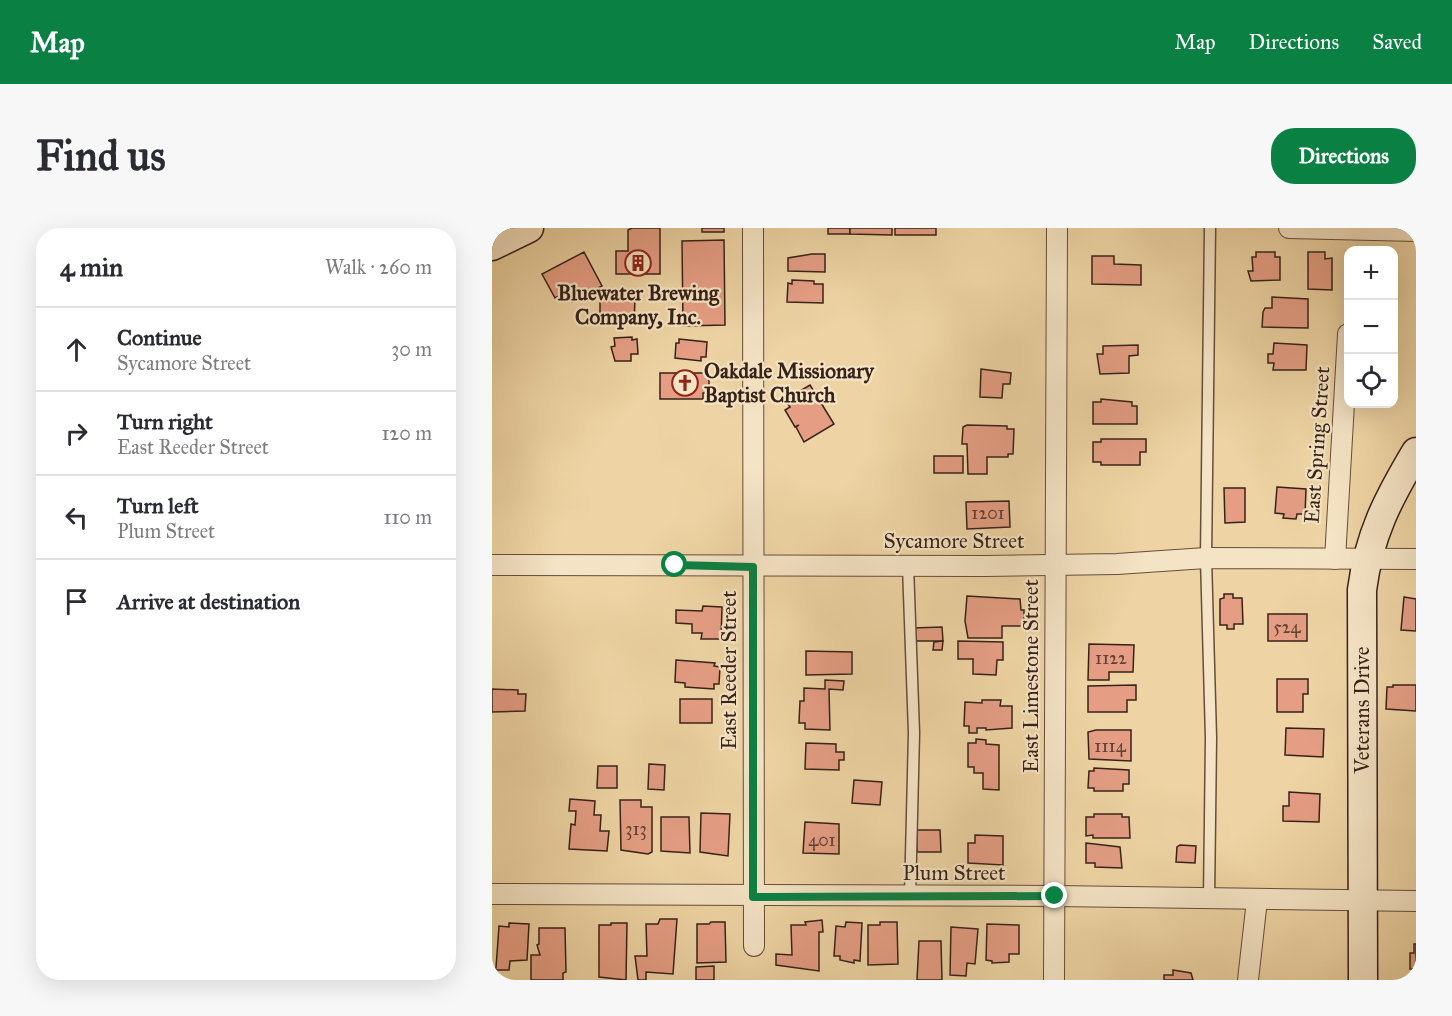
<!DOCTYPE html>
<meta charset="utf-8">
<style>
:root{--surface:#fff;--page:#f7f7f7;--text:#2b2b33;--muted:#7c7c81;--line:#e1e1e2;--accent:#0b8043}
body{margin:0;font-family:"IM FELL Great Primer",serif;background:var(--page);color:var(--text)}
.controls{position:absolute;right:18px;top:18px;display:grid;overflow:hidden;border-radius:12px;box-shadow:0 6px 24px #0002}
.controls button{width:54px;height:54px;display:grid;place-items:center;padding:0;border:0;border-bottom:2px solid var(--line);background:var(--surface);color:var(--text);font:30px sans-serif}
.stop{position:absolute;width:18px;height:18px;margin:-14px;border:4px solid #0b8043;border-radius:50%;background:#fff}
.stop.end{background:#0b8043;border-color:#fff;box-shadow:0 2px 6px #0008}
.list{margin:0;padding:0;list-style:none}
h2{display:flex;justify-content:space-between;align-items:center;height:78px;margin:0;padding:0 24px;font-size:26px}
h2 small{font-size:20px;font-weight:400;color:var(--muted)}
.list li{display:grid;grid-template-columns:39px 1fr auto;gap:18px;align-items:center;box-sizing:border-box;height:84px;padding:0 24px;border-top:2px solid var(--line)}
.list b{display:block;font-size:22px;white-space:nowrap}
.list p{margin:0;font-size:20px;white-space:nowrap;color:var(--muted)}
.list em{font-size:20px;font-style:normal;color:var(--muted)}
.icon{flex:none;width:33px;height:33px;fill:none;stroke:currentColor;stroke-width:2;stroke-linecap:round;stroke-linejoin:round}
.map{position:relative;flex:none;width:924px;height:752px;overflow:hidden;border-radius:24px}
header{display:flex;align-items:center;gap:36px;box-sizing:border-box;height:84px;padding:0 30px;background:var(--accent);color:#fff}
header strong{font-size:28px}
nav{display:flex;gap:33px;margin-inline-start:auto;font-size:21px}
.intro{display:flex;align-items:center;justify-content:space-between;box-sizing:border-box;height:144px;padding:0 36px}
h1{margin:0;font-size:42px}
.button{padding:15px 27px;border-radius:24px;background:var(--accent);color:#fff;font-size:21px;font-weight:700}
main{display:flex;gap:36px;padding:0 36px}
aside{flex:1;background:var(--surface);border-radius:24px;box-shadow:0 6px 24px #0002}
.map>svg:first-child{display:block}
.building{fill:#e59e84;stroke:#372219;stroke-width:1.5}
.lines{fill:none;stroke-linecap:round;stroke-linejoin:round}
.lane-casing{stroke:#654e3c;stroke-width:13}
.street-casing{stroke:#654e3c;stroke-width:22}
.secondary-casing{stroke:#372219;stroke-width:31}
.lane{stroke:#f4e3c4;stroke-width:10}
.street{stroke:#f4e3c4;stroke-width:20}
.secondary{stroke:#f4e3c4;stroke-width:28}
.route{stroke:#0b8043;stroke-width:8}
.labels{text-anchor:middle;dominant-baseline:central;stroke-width:4.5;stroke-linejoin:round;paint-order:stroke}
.number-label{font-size:18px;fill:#624134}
.poi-label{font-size:21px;font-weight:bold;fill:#372219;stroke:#f4e3c4}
.street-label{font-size:21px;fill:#372219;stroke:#f4e3c4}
</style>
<header>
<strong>Map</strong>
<nav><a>Map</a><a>Directions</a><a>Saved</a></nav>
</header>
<div class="intro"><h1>Find us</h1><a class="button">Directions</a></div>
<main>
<aside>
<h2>4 min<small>Walk · 260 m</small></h2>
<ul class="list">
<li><svg class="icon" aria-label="ahead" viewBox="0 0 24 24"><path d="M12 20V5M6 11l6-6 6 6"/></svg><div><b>Continue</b><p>Sycamore Street</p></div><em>30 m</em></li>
<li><svg class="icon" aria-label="right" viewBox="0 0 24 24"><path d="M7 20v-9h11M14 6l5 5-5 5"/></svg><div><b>Turn right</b><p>East Reeder Street</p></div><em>120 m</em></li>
<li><svg class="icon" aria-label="left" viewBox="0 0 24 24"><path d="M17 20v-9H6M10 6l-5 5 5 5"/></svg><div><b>Turn left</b><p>Plum Street</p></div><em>110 m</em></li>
<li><svg class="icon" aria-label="arrive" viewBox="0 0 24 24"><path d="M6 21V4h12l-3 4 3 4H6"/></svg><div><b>Arrive at destination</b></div></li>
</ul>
</aside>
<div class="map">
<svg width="924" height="752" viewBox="0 0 924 752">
<rect width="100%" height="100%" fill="#eed4a4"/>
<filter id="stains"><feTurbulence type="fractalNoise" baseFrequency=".00333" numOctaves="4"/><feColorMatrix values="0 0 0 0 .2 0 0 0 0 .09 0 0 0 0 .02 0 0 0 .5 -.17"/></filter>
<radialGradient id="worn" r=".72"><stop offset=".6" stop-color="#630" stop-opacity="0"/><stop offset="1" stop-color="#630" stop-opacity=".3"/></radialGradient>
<!-- building -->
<g class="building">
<path d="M140 0H168V46H124V23H136V2Z"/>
<rect x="210" y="0" width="22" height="4"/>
<rect x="336" y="0" width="22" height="6"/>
<path d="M358 0H400V7L358 6Z"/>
<rect x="403" y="0" width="41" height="7"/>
<path d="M232 12 233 97 191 98 190 13Z"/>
<path d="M92 24 110 58 80 74 74 64 63 70 50 46Z"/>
<path d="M764 24H783V29H788V52L759 53 756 43H761L760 29H764Z"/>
<path d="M816 24H833V31L840 30V62L816 61Z"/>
<path d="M320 26H333V44L296 43V30Z"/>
<path d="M600 28H622V36L649 37V57L600 56Z"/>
<path d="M300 52 322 53V56H331V75L295 74 296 55 300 56Z"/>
<path d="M780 69 816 71V100L770 99 771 84 773 80H780Z"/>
<path d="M108 70 143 71 142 95 108 94Z"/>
<path d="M140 109V112L145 111 146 126H139V133H123L119 119 123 118 122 110Z"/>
<path d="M187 111 215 114 214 129H209V133L183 130 184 115H187Z"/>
<path d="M782 115 815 117 814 142H781L782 135H776V126H781Z"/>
<path d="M646 117V127L637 128V145L608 146 605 126H611V118Z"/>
<path d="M489 141 519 145 518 156H511L510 170 488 169Z"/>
<path d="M168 145H217V165H211V171H168Z"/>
<path d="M318 157 342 196 312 214 304 199 307 197 303 199 293 182 298 179 293 172Z"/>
<path d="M609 171 640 174V178H645V196H601V174H609Z"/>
<path d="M475 197 515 198V201H522L521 226H516V229H495V246H476L475 216H470L471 199Z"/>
<path d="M609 211H654V224H648V237H609V234H601V214H609Z"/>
<rect x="442" y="228" width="29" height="17"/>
<path d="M785 259 814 261 813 286H805L804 291 791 290 792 286 783 285Z"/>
<path d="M732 260H753V294L733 295Z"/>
<path d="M517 273 518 299 475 301 474 274Z"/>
<path d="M732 366H741V370H750L751 396H742V401H735V397H728V371L732 370Z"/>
<path d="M475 368 528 371 529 382H532V398H510V410H476L473 393Z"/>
<path d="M912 369 924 371V403L909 402Z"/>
<path d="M211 378 230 379 229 411H209L210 405H200V396L184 395V382L210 383Z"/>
<rect x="776" y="386" width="39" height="27"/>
<path d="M450 399 451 413H422L421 400Z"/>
<path d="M451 413 450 422H441L442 414Z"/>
<path d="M466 413 511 414V432H505L504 447 481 446V431H466Z"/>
<path d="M597 416 642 417 641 444H617V452H596Z"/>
<path d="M314 423 360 424V446L314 447Z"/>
<path d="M184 432 223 435 222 438 228 439 227 456H222V461L193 459V455L183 454Z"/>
<path d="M785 451H816V466H811V484H785Z"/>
<path d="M333 452 352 453 351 462 337 461 338 502 313 501V495H307L308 473H312V460L333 461Z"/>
<path d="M644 457V472H635V484H596V458Z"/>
<path d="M901 457H924V483L894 481 895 459H901Z"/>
<path d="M0 461 26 462V466H34L33 483 0 484Z"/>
<rect x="188" y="471" width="32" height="24"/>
<path d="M490 472H509L508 478H520V500L494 502V500H485V505H477V498H472L473 474 490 475Z"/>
<path d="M794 500 832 501 831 529 793 527Z"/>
<path d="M604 502H639V533L597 531 596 504Z"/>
<path d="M484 511 494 512V516L507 517V562L491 561V545H482V539H476V515H484Z"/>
<path d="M314 515 344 516V524H352V532H347V542L313 541Z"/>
<path d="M157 536 173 537 172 562 156 561Z"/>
<path d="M106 538H125V560H105Z"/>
<path d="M602 540 637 542V556H631V563H602V560H596L597 543H602Z"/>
<path d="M362 552 390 554 388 577 360 575Z"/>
<path d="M797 564 828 566 827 594 791 593V578H797Z"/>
<path d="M78 571 103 573 102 587H109L108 603H117L115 623 77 621 79 596 83 597 84 583H77Z"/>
<path d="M128 572H149V579H160V624L156 626 129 622Z"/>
<path d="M209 585 238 586 236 628 208 624Z"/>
<path d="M602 586H630V589H637L638 610H601V607L594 608V589H602Z"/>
<path d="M169 589H197L198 625 169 623Z"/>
<path d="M313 594 347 596V626L311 625Z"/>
<path d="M425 602H448L449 624H425Z"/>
<path d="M483 607 511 608V637L476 635V615H483Z"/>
<path d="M594 615 628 619 630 640 603 639V635H594Z"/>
<path d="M688 617 704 618 703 635 684 634 685 619Z"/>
<path d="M168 691H185L181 746 154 744V752H146L143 728H155L154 696H166Z"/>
<path d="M330 692 331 704H327V743L284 737V726L300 727 299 697H314L313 694Z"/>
<path d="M219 694H233L234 734 205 735V696H217Z"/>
<path d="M354 694 370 695 368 733 362 732V735L348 732V728H342L344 698 353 699Z"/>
<path d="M388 694H405L406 736 376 737V697H388Z"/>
<path d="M17 695 37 696 35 732 18 733 17 742H0V740H4L7 698 17 699Z"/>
<path d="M119 695H135L134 752 107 749V697H119Z"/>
<path d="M495 696 527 697V726H517V734L500 735V733L494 732Z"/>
<path d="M459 699 486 701 483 736 475 735 474 748 458 747Z"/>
<path d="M47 700H73L74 744 71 745V752H39V727H48L45 717 47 716Z"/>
<path d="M427 713H449L450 752H425Z"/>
<path d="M922 716H924V752L922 741H918V725H922Z"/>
<path d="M222 738V752H204V739Z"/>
<path d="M681 742 699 745 701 752H672V747H681Z"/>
</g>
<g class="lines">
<!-- lane casing -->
<g class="lane-casing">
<g id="lane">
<path d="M416 338 422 505 418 669"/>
<path d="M717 671 719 510 714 330 718 0"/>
</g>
</g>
<!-- street casing -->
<g class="street-casing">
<g id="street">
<path d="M261 0 262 718"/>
<path d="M797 0 924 3"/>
<path d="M843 331 856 106"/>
<path d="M0 337 493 338 625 336 714 330 924 331"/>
<path d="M0 666 563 668 924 673"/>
<path d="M562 752 565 0"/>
<path d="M756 752 765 672"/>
</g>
</g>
<!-- secondary casing -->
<g class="secondary-casing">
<g id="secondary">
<path d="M0 18 37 0"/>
<path d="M871 752 870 362C877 307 896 271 924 224"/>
</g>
</g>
<!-- lane -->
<use href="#lane" class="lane"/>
<!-- street -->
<use href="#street" class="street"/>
<!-- secondary -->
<use href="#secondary" class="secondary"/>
</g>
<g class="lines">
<!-- route -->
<path class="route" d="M183 337 261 339V669L563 668"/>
</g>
<!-- icons -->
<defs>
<g id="building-ring" transform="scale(1.35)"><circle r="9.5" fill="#f4e3c4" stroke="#8f2418" stroke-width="1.5"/><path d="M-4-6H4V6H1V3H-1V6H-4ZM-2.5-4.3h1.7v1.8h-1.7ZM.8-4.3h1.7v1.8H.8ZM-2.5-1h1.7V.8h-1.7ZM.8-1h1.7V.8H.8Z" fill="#8f2418"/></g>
<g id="church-ring" transform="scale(1.35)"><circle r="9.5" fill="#f4e3c4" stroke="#8f2418" stroke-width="1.5"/><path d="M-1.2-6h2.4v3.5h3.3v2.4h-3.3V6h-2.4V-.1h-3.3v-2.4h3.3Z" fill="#8f2418"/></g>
</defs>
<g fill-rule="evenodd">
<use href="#building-ring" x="146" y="35"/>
<use href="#church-ring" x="193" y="155"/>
</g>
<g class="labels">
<!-- number labels -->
<g class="number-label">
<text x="496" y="285">1201</text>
<text x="795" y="399">524</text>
<text x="619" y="430">1122</text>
<text x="618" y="518">1114</text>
<text x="144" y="601">313</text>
<text x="330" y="612">401</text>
</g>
<!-- poi labels -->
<g class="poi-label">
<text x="146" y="65">Bluewater Brewing<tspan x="146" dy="24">Company, Inc.</tspan></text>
<text x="212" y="143" text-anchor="start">Oakdale Missionary<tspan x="212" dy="24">Baptist Church</tspan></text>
</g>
<!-- street labels -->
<g class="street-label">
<text transform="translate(825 217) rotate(-86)">East Spring Street</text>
<text x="462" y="313">Sycamore Street</text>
<text transform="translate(237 442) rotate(-90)">East Reeder Street</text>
<text transform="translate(539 448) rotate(-90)">East Limestone Street</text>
<text transform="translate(870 482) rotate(-90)">Veterans Drive</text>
<text x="462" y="645">Plum Street</text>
</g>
</g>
<rect width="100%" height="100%" filter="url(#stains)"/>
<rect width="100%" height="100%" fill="url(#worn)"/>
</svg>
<div class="controls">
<button>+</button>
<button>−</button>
<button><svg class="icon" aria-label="locate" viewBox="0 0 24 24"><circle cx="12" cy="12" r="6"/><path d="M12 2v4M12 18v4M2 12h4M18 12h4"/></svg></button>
</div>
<div class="stop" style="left:183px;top:337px"></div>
<div class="stop end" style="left:563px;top:668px"></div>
</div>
</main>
